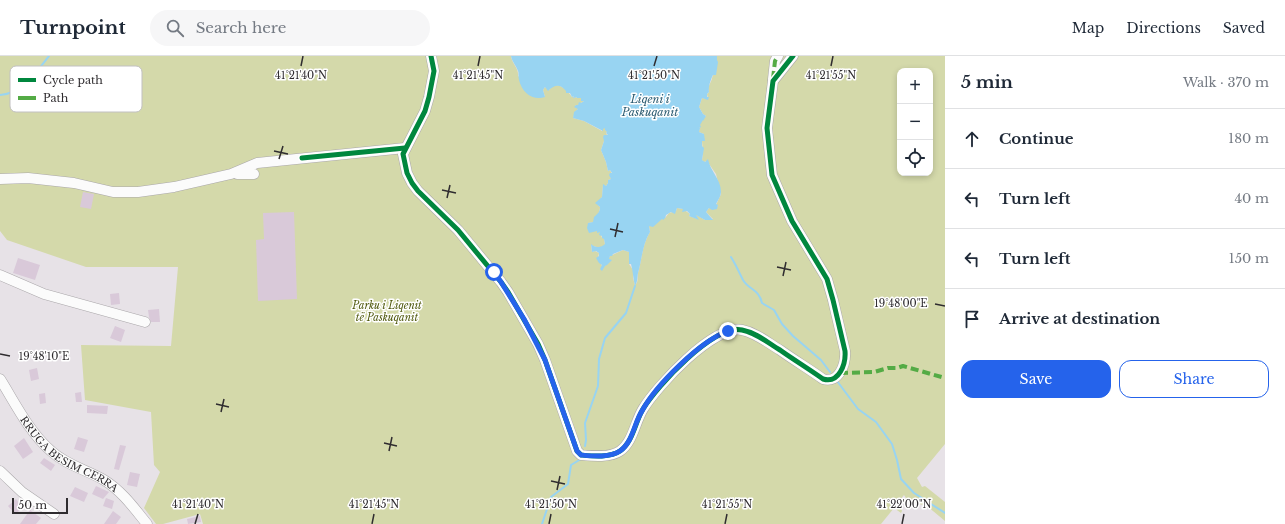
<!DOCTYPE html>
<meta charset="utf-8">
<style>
:root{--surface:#fff;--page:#f6f6f7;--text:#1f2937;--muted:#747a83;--line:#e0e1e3;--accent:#2563eb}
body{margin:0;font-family:"Libre Baskerville",serif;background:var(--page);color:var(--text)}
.controls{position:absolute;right:12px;top:12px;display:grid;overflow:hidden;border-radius:8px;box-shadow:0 2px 6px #0003}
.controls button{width:36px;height:36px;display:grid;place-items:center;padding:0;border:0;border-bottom:1px solid var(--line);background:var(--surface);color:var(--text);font:20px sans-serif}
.scale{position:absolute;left:12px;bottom:10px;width:56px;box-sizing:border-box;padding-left:4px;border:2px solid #2f2c2f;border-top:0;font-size:11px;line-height:14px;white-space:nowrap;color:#2f2c2f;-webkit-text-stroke:3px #fff;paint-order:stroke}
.stop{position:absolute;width:12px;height:12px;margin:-9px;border:3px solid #2563eb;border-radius:50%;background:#fff}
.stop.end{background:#2563eb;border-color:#fff;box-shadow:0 1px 4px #0008}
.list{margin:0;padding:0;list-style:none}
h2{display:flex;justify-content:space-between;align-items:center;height:52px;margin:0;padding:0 16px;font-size:17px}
h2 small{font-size:13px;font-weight:400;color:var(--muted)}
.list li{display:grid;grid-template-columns:26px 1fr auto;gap:12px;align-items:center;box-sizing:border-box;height:60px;padding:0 16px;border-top:1px solid var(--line)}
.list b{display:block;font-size:15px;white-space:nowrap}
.list em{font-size:13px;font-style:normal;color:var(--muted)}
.actions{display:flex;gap:8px;padding:12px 16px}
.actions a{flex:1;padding:9px 0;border:1px solid var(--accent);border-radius:12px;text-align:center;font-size:14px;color:var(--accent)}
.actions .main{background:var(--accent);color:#fff}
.icon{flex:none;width:22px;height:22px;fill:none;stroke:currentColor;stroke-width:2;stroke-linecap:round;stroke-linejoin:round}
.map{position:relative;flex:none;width:945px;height:468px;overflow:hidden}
header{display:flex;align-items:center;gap:24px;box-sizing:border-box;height:56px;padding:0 20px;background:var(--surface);border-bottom:1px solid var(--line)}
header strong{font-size:19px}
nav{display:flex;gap:22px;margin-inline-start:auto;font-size:14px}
.search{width:280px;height:36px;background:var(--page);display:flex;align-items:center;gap:10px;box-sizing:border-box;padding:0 14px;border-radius:22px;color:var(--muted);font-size:15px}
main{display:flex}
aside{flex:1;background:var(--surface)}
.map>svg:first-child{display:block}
.green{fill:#d4d9aa;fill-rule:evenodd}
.water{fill:#98d4f2}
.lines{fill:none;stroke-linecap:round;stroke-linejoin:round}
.stream{stroke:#98d4f2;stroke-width:2}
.building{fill:#d9c9d9}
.minor-casing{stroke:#aaa7aa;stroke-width:11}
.minor{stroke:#fbfbfb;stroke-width:10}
.quiet{stroke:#54ab45;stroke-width:4;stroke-dasharray:8 4;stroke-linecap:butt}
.cycleway-casing{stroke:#fff;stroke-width:8}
.cycleway{stroke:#00873e;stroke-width:5}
.route{stroke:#2563eb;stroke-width:5}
.ticks{fill:none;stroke:#2f2c2f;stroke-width:1.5}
.labels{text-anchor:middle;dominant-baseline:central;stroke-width:3;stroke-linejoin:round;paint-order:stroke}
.park-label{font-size:10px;font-style:italic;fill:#515a0f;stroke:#fff}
.street-label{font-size:10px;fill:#2f2c2f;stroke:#fff}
.water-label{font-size:11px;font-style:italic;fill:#2d5d73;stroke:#fff}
.key{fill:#fff;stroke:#c1c0c1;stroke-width:1}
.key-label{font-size:11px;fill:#2f2c2f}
.ticks-label{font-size:10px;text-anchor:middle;fill:#2f2c2f;stroke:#fff;stroke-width:3;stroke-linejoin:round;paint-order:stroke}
</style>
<header>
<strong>Turnpoint</strong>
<div class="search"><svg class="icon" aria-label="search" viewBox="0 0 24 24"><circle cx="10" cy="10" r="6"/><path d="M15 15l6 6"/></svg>Search here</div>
<nav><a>Map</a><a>Directions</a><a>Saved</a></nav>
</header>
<main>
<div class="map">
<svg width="945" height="468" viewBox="0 0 945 468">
<rect width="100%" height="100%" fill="#e7e2e7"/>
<!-- green -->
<path class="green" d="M0 0H511C512 8 519 12 518 20L545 41 543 34 545 31 549 34C557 23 567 34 572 41L574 40 573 42 576 41 577 42H581V45H584L578 49H576L575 51 579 52 575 56 573 62 584 65 602 75 603 72H605V74L607 75 606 78 608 79 604 85 601 94 606 106 608 115 610 114 612 118 610 119 611 123 608 124V127L606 130 603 129 602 141 597 148 600 151C600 157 596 161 594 166L588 167 600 176 602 182H604L605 189C601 193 595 191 591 189L592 196 595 195 599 197 598 202 602 210H605L610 200 623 194 629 196V208L633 214V222L635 229C639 225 637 222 638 217 642 203 642 189 650 176L649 170H653L662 162H665L669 157 676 155 677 152 683 153 690 158 689 160 698 163 695 158 705 164 713 163 706 156 709 152 717 151 718 149H716L721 138 716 118 707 105 704 106 702 104 703 97 702 85 704 80V78L699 76 700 66 706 60 703 58 699 51 702 42 708 43 707 38 709 36 708 32 712 23V22L717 10V0H945V388L917 422 922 431 925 430 945 446V465L927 450 908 445 904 439 899 445 902 455 901 457 894 452 881 468H203L200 458 163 468H156L144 452 160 416 154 409 151 356 85 344 81 289 171 290 178 211H86L7 184 0 175ZM900 15H930V117H900Z"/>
<!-- water -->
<path class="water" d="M511 0H717V4L718 6 716 19H713C711 23 708 31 709 36L707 38V41H709L708 44 702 42 699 51 703 58 706 60 703 65V64L700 69 701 71 699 72H700L699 76 704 78 705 85H702V90L704 92 702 104 705 106 708 103C710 115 721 123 721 136 721 140 718 144 716 148L718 149 717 153 712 154 709 152 706 156 713 164H705L696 159 699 164 689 160 690 158 687 155 682 156 683 153 677 152 675 158 671 156 666 159 665 163 664 162V164L662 163 653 171 649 170 650 176C642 189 642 204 638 217 637 222 638 225 635 230 633 222 633 215 631 208H629V196L623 194 613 198 612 200H610L609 203 612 204 607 209 605 210 602 215 600 213 602 209 599 207 596 202 599 200V197L596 195 592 196 591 188C595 192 601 192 605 188L604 183 602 182V180L599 179 600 176 597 177V175L589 177 587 172 588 167 593 166 594 161C598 157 600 156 600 151L595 147 602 141 603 128 606 130 608 127V124L611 123 609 119 610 117H612L610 114 608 115 606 106 601 94 604 85 603 81 604 79H608L606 77 607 76 605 74V72L603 73V75L584 65 573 62 574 56 578 53 574 51 576 49H578L579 46 581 47 584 45H581V42H577L576 41 574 42H573L574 40 572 41 570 37H566V35C560 27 554 29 548 35L545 31 543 34 545 41C533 45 522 37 519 24 518 21 519 17 518 15 516 9 512 6 511 0Z"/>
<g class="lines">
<!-- stream -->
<g class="stream">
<path d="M0 39C24 37 35 17 49 0"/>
<path d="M731 201C736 209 739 216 743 224 749 234 759 233 762 247L774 254 782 268 793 280 821 304 830 316"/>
<path d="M837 325 858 353 876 366 892 388 897 404 901 423 914 437 945 457"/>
<path d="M585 390 586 384 585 367 598 330 599 303 605 282 626 257 635 230"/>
<path d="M542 468 551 441 568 428 571 409 581 403"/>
</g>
</g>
<!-- building -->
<g class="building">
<path d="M83 136 94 138 91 153 80 151Z"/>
<path d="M294 156 297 243 258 245 256 184 264 183 263 157Z"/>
<path d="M18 202 40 209 35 224 13 217Z"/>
<path d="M119 237 120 248 111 249 110 238Z"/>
<path d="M159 253 160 266H151L149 261 148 254Z"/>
<path d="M115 270 125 274 121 286 110 282Z"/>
<path d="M37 312 39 323 31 325 29 314Z"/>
<path d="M81 336 82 346H76L75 337Z"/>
<path d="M45 337 46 347 40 348 39 338Z"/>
<path d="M87 349 108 350 107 358 87 357Z"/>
<path d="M78 381 88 384 84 396 74 393Z"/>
<path d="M24 382 33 396 23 403 14 390Z"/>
<path d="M120 389 126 390 119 414 114 413Z"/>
<path d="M44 402 55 409 51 415 40 407Z"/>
<path d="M130 416 140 418 137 431 127 429Z"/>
<path d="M96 430 109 436 103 443 92 438Z"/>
<path d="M75 431 88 437 84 446 70 440Z"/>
<path d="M106 442 114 445 112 453 103 450Z"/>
<path d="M16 443 23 452 15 458 8 450Z"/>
<path d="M30 454 41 462 36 468H20Z"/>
<path d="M113 455 121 461 116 468H104Z"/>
<path d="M200 460 201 466 188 468 187 463Z"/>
</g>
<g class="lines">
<!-- minor casing -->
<g class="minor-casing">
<g id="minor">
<path d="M431 0 434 15 429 41 425 55 403 98 407 117 412 127 418 135 458 174 501 226 508 236 538 288 545 304 577 395 581 399C592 400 610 402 620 395 633 386 635 366 643 353 657 330 714 268 742 274 757 277 768 287 780 294 794 304 809 313 823 323 839 328 846 308 845 295L833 244 827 223 792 165 772 119 767 72 773 25 793 0"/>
<path d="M773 23 775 5 778 0"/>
<path d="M237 118H254"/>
<path d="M0 123 28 122 74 127 113 136H138L174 131 231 118 257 107 405 92"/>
<path d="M0 219 44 238 145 266"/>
<path id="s1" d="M0 323C15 347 29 376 51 395 66 409 87 414 104 424 122 435 134 452 147 468"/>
<path d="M0 415 22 436 54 458"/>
</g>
</g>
<!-- minor -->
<use href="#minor" class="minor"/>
<!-- quiet -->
<g class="quiet">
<path d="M773 23 775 5 778 0"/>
<path d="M840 317 874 316 888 312H897L903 310 945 322"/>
</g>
<!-- cycleway casing -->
<g class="cycleway-casing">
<g id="cycleway">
<path d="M431 0 434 15 429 41 425 55 403 98 407 117 412 127 418 135 458 174 501 226 508 236 538 288 545 304 577 395 581 399C592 400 610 402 620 395 633 386 635 366 643 353 657 330 714 268 742 274 757 277 768 287 780 294 794 304 809 313 823 323 839 328 846 308 845 295L833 244 827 223 792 165 772 119 767 72 773 25 793 0"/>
<path d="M302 102 405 92"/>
</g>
</g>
<!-- cycleway -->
<use href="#cycleway" class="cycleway"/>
</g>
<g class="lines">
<!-- route -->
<path class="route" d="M494 216 501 226 524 263 545 304 577 395 581 399C592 400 610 402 620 395 633 386 634 367 642 355 656 329 700 285 728 275"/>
</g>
<!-- ticks -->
<path class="ticks" d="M301 10 303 0M478 10 480 0M654 10 657 0M831 10 833 0M274 95 288 98M279 103 283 90M442 134 456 137M447 142 450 129M610 173 623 176M615 181 618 167M777 211 791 214M783 220 786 206M935 248 945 250M0 298 10 300M216 348 229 351M221 356 224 343M384 387 397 390M389 395 392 381M551 425 565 428M557 434 560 420M195 468 198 458M372 468 374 458M549 468 551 458M725 468 727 458M902 468 904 458"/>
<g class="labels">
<!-- park labels -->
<g class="park-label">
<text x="387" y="249">Parku i Liqenit<tspan x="387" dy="12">të Paskuqanit</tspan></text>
</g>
<!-- street labels -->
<g class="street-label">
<text stroke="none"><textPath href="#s1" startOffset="105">RRUGA BESIM CERRA</textPath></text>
</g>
<!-- water labels -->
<g class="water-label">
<text x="650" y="43">Liqeni i<tspan x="650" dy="13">Paskuqanit</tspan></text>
</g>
</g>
<!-- legend -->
<rect x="10" y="10" width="132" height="46" rx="6" class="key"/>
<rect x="18" y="22" width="18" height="4" fill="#00873e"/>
<rect x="18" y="40" width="18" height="4" fill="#54ab45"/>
<g class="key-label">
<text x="43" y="28">Cycle path</text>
<text x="43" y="46">Path</text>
</g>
<g class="ticks-label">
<text x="301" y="23">41°21'40"N</text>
<text x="478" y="23">41°21'45"N</text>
<text x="654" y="23">41°21'50"N</text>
<text x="831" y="23">41°21'55"N</text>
<text x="901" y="251">19°48'00"E</text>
<text x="44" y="304">19°48'10"E</text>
<text x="198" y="452">41°21'40"N</text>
<text x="374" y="452">41°21'45"N</text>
<text x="551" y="452">41°21'50"N</text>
<text x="727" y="452">41°21'55"N</text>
<text x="904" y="452">41°22'00"N</text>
</g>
</svg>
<div class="controls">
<button>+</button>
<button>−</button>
<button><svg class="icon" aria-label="locate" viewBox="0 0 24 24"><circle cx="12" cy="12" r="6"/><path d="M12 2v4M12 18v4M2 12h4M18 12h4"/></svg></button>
</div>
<div class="scale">50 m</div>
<div class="stop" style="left:494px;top:216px"></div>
<div class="stop end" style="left:728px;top:275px"></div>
</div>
<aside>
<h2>5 min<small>Walk · 370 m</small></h2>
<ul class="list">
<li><svg class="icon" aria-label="ahead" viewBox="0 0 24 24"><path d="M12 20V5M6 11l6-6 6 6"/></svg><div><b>Continue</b></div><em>180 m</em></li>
<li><svg class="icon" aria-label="left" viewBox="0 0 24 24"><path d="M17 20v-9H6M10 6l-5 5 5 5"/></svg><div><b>Turn left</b></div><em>40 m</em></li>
<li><svg class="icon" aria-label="left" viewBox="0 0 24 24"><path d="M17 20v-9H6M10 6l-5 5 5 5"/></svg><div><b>Turn left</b></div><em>150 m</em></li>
<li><svg class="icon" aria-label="arrive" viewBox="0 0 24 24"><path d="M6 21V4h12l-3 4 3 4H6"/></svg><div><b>Arrive at destination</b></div></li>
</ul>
<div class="actions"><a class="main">Save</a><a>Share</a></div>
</aside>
</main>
